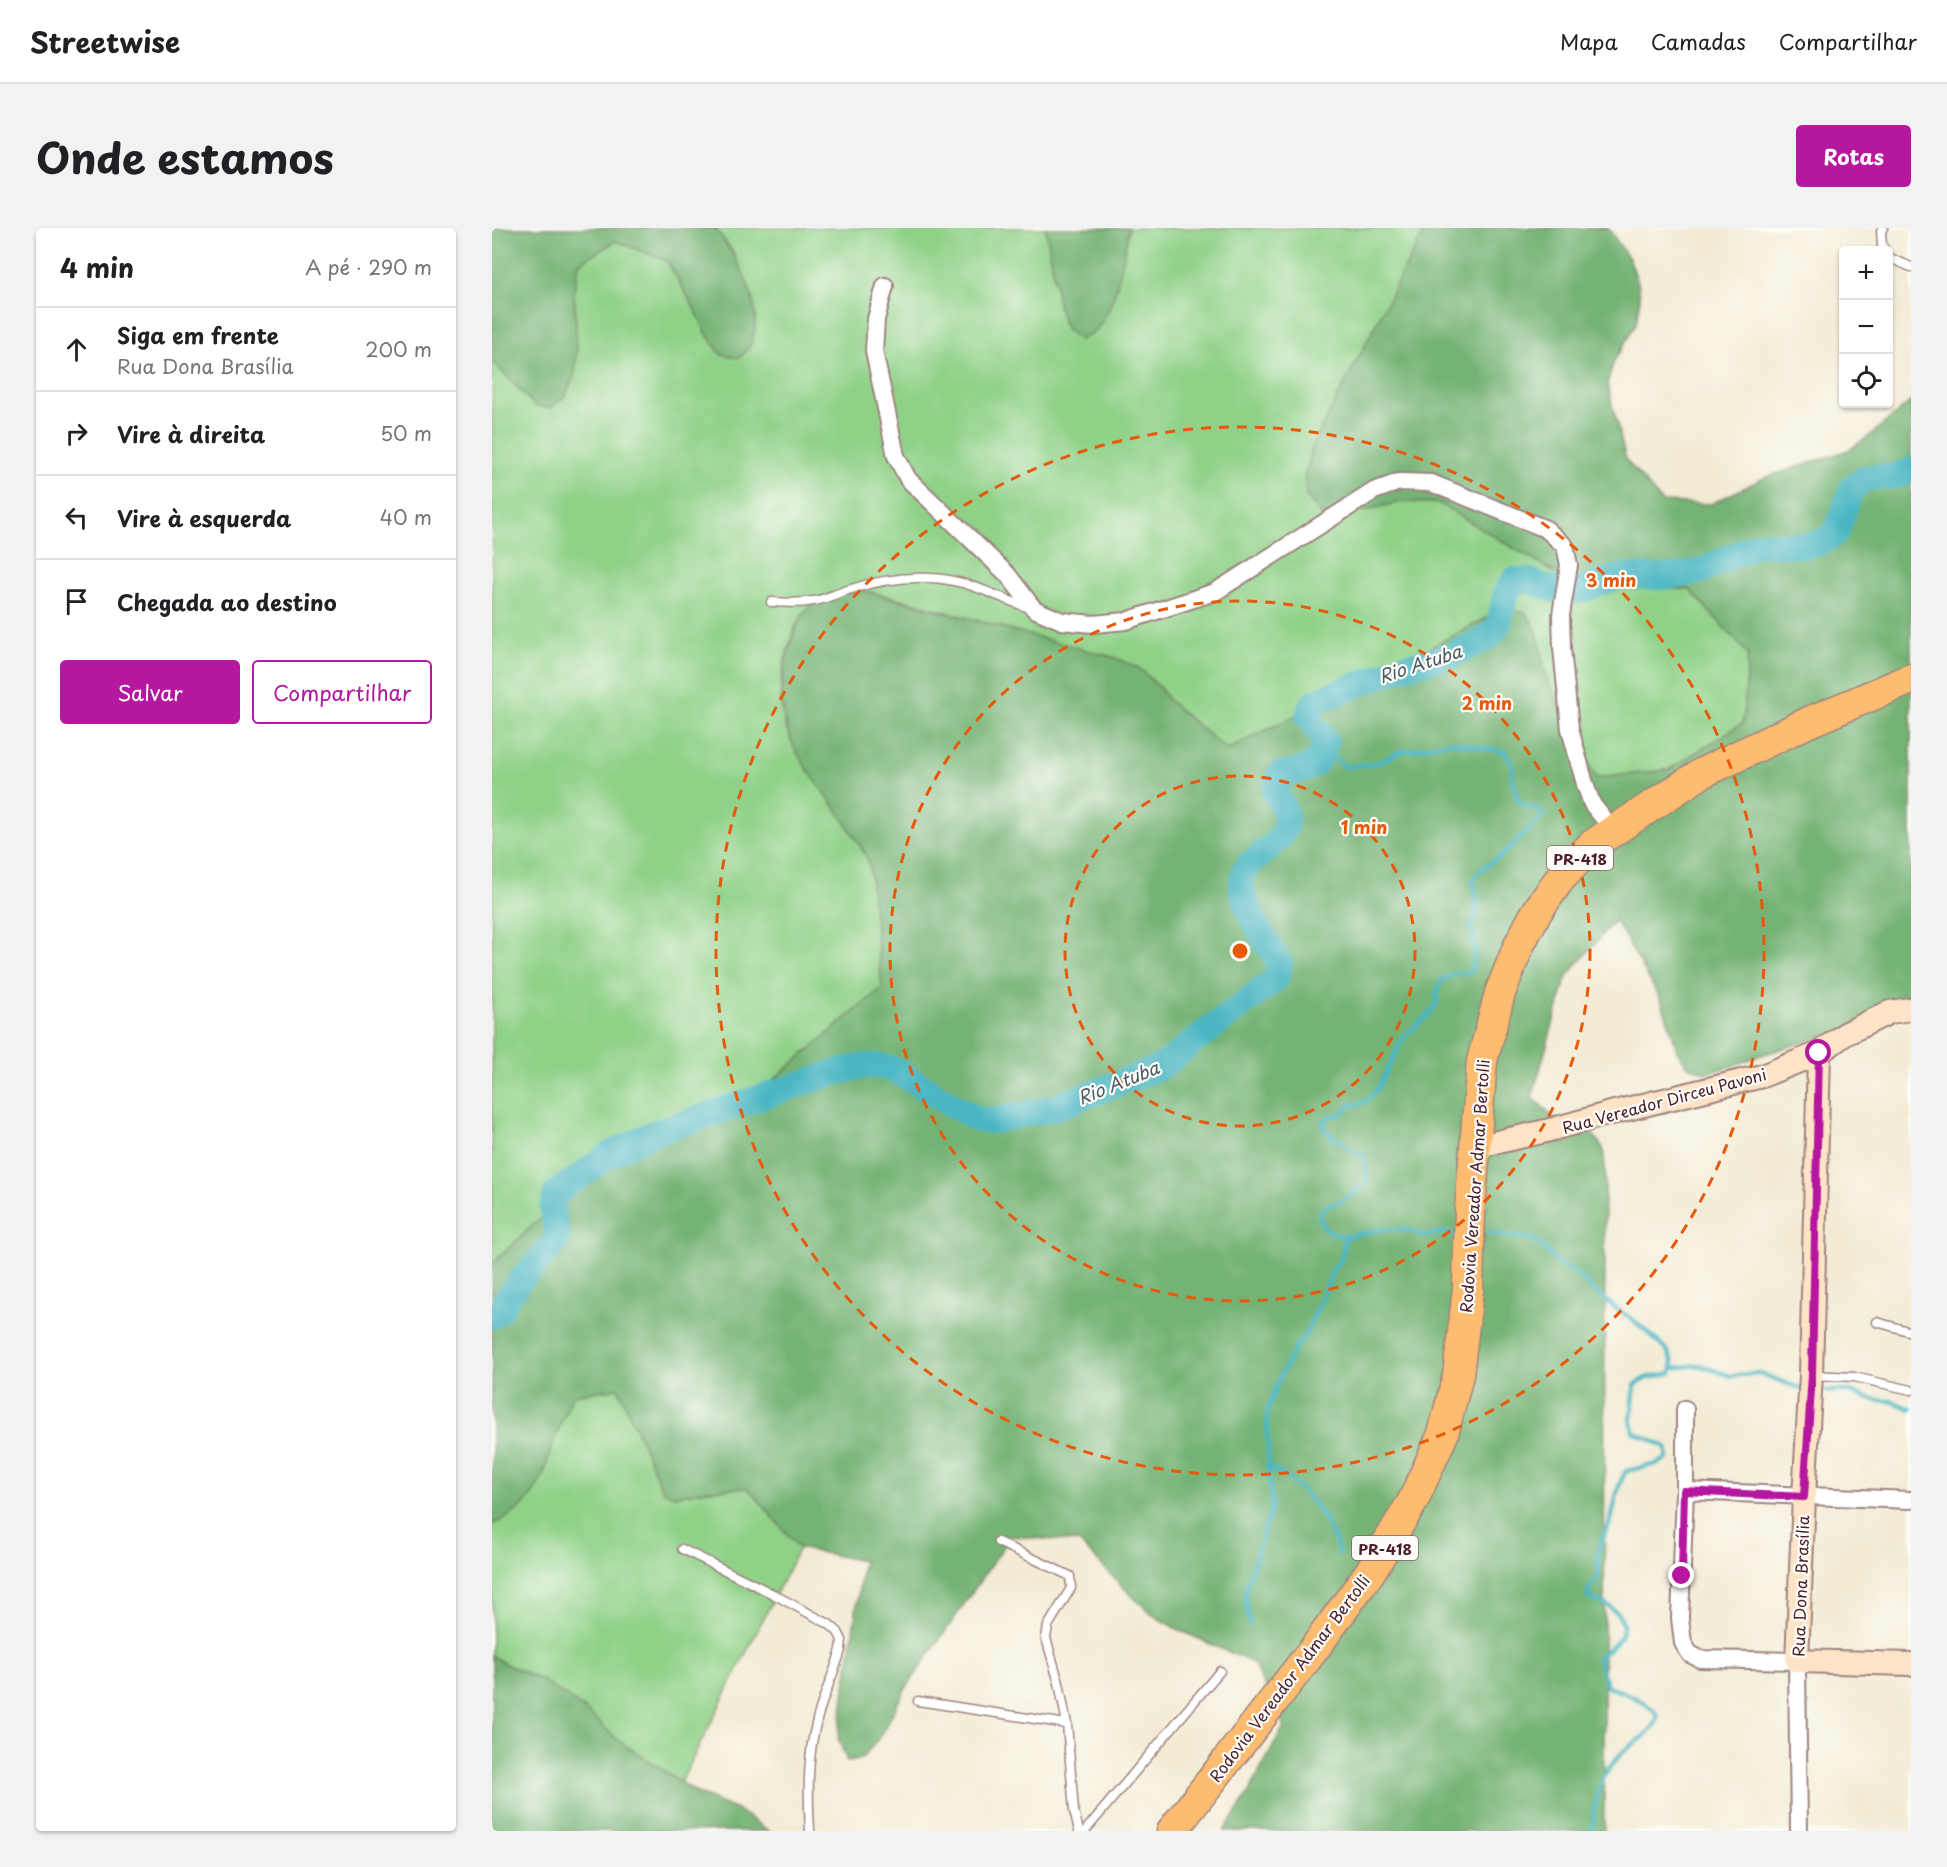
<!DOCTYPE html>
<html lang="pt">
<meta charset="utf-8">
<style>
:root{--surface:#fff;--page:#f2f2f2;--text:#202124;--muted:#757577;--line:#e0e0e0;--accent:#b5179e}
body{margin:0;font-family:"Playpen Sans",sans-serif;background:var(--page);color:var(--text)}
.controls{position:absolute;right:18px;top:18px;display:grid;overflow:hidden;border-radius:6px;box-shadow:0 2px 4px #0004}
.controls button{width:54px;height:54px;display:grid;place-items:center;padding:0;border:0;border-bottom:2px solid var(--line);background:var(--surface);color:var(--text);font:30px sans-serif}
.stop{position:absolute;width:18px;height:18px;margin:-14px;border:4px solid #b5179e;border-radius:50%;background:#fff}
.stop.end{background:#b5179e;border-color:#fff;box-shadow:0 2px 6px #0008}
.list{margin:0;padding:0;list-style:none}
h2{display:flex;justify-content:space-between;align-items:center;height:78px;margin:0;padding:0 24px;font-size:26px}
h2 small{font-size:20px;font-weight:400;color:var(--muted)}
.list li{display:grid;grid-template-columns:39px 1fr auto;gap:18px;align-items:center;box-sizing:border-box;height:84px;padding:0 24px;border-top:2px solid var(--line)}
.list b{display:block;font-size:22px;white-space:nowrap}
.list p{margin:0;font-size:20px;white-space:nowrap;color:var(--muted)}
.list em{font-size:20px;font-style:normal;color:var(--muted)}
.actions{display:flex;gap:12px;padding:18px 24px}
.actions a{flex:1;padding:14px 0;border:2px solid var(--accent);border-radius:6px;text-align:center;font-size:21px;color:var(--accent)}
.actions .main{background:var(--accent);color:#fff}
.icon{flex:none;width:33px;height:33px;fill:none;stroke:currentColor;stroke-width:2;stroke-linecap:round;stroke-linejoin:round}
.map{position:relative;flex:none;width:1419px;height:1603px;overflow:hidden;border-radius:6px}
header{display:flex;align-items:center;gap:36px;box-sizing:border-box;height:84px;padding:0 30px;background:var(--surface);border-bottom:2px solid var(--line)}
header strong{font-size:28px}
nav{display:flex;gap:33px;margin-inline-start:auto;font-size:21px}
.intro{display:flex;align-items:center;justify-content:space-between;box-sizing:border-box;height:144px;padding:0 36px}
h1{margin:0;font-size:42px}
.button{padding:15px 27px;border-radius:6px;background:var(--accent);color:#fff;font-size:21px;font-weight:700}
main{display:flex;gap:36px;padding:0 36px}
aside{flex:1;background:var(--surface);border-radius:6px;box-shadow:0 2px 4px #0004}
.map>svg:first-child{display:block}
.green{fill:#90d188;stroke:#6d785a;stroke-width:1.5}
.forest{fill:#74b374;stroke:#5f6950;stroke-width:1.5}
.lines{fill:none;stroke-linecap:round;stroke-linejoin:round}
.stream{stroke:#48b6c2;stroke-width:4.5}
.river{stroke:#48b6c2;stroke-width:26}
.lane-casing{stroke:#9e8580;stroke-width:11}
.street-casing{stroke:#9e8580;stroke-width:20}
.secondary-casing{stroke:#9e8580;stroke-width:26}
.highway-casing{stroke:#9e8580;stroke-width:33}
.lane{stroke:#fff;stroke-width:8}
.street{stroke:#fff;stroke-width:16}
.secondary{stroke:#fee4c6;stroke-width:22}
.highway{stroke:#fdbc70;stroke-width:30}
.route{stroke:#b5179e;stroke-width:8}
.ring{fill:none;stroke:#e8590c;stroke-width:3;stroke-dasharray:10 8}
.labels{text-anchor:middle;dominant-baseline:central;stroke-width:4.5;stroke-linejoin:round;paint-order:stroke}
.shield{fill:#fdfcf7;stroke:#806168;stroke-width:1.5}
.shield-label{font-size:15px;font-weight:bold;fill:#4a1f2b}
.street-label{font-size:16px;fill:#4a1f2b;stroke:#fdfcf7}
.water-label{font-size:18px;font-style:italic;fill:#495b67;stroke:#fdfcf7}
.centre{fill:#e8590c;stroke:#fdfcf7;stroke-width:3}
.ring-label{font-size:18px;text-anchor:middle;font-weight:bold;fill:#e8590c;stroke:#fdfcf7;stroke-width:4.5;stroke-linejoin:round;paint-order:stroke}
</style>
<header>
<strong>Streetwise</strong>
<nav><a>Mapa</a><a>Camadas</a><a>Compartilhar</a></nav>
</header>
<div class="intro"><h1>Onde estamos</h1><a class="button">Rotas</a></div>
<main>
<aside>
<h2>4 min<small>A pé · 290 m</small></h2>
<ul class="list">
<li><svg class="icon" aria-label="ahead" viewBox="0 0 24 24"><path d="M12 20V5M6 11l6-6 6 6"/></svg><div><b>Siga em frente</b><p>Rua Dona Brasília</p></div><em>200 m</em></li>
<li><svg class="icon" aria-label="right" viewBox="0 0 24 24"><path d="M7 20v-9h11M14 6l5 5-5 5"/></svg><div><b>Vire à direita</b></div><em>50 m</em></li>
<li><svg class="icon" aria-label="left" viewBox="0 0 24 24"><path d="M17 20v-9H6M10 6l-5 5 5 5"/></svg><div><b>Vire à esquerda</b></div><em>40 m</em></li>
<li><svg class="icon" aria-label="arrive" viewBox="0 0 24 24"><path d="M6 21V4h12l-3 4 3 4H6"/></svg><div><b>Chegada ao destino</b></div></li>
</ul>
<div class="actions"><a class="main">Salvar</a><a>Compartilhar</a></div>
</aside>
<div class="map">
<svg width="1419" height="1603" viewBox="0 0 1419 1603">
<rect width="100%" height="100%" fill="#fdfcf7"/>
<filter id="ink" filterUnits="userSpaceOnUse"><feTurbulence type="fractalNoise" baseFrequency=".0167" numOctaves="2"/><feDisplacementMap in="SourceGraphic" scale="12" xChannelSelector="R" yChannelSelector="G"/><feConvolveMatrix kernelMatrix="1 2 1 2 8 2 1 2 1" color-interpolation-filters="sRGB"/></filter>
<filter id="wash" filterUnits="userSpaceOnUse"><feTurbulence type="fractalNoise" baseFrequency=".008" numOctaves="4" result="noise"/><feDisplacementMap in="SourceGraphic" scale="24" xChannelSelector="R" yChannelSelector="G"/><feGaussianBlur stdDeviation="1.35" result="paint"/><feColorMatrix in="noise" values="0 0 0 0 0 0 0 0 0 0 0 0 0 0 0 0 0 1.4 0 .05"/><feComposite in="paint" operator="in"/></filter>
<g filter="url(#wash)">
<rect width="100%" height="100%" fill="#f3ebd4"/>
<!-- green -->
<g class="green">
<path d="M223 0H554L567 81 602 104C623 72 631 38 636 0H934L822 215 813 247 814 268 829 286 854 287 908 274 947 275 1065 346 1092 360 1197 361 1257 426 1251 495 1177 542 1104 550C1088 518 1069 486 1056 453 1046 427 1053 409 1033 384L998 388 936 422 734 522 677 473 668 460 647 441 624 431 405 370 373 363 353 362 313 383 303 399 295 423 289 454V477L294 500 304 523 345 580 377 633 390 760 280 853 241 869 161 898 125 918 0 1036V133L6 137 85 120 82 63 87 35 124 13 175 33 204 83 216 108 229 126 243 27Z"/>
<path d="M126 1160 171 1263 182 1268 215 1262 256 1259 307 1320 189 1554 128 1514 94 1482 51 1454 13 1436 0 1427V1296L8 1293 53 1243 60 1216 81 1167Z"/>
</g>
<!-- forest -->
<g class="forest">
<path d="M0 0H223C246 31 274 76 259 116 257 121 251 126 247 130L229 126 216 108 204 83 175 33 124 13 87 35 82 63 85 120 83 145 74 167 59 180 43 178 0 133Z"/>
<path d="M554 0H636C632 29 624 81 603 103 599 107 592 109 587 112L574 100 567 81Z"/>
<path d="M934 0H1116L1138 32 1146 54 1148 70 1144 96 1122 133 1115 156 1134 232 1170 274 1219 276 1272 250 1357 222 1377 208 1419 173V782L1266 828 1238 839 1214 845 1196 838 1187 826 1169 772 1123 692 1075 748 1040 869 1070 897 1099 904 1111 920 1113 937 1112 1603H732L753 1571 792 1498 761 1435 685 1401 665 1390 642 1370 587 1314 519 1308 412 1463 389 1508 369 1531 355 1533 346 1510 371 1333 307 1320 256 1260 215 1262 182 1268 171 1263 126 1160 81 1167C74 1183 67 1199 61 1215 58 1223 56 1233 53 1241 45 1267 25 1288 0 1296V1036L125 918 161 898 241 869 280 853 390 760C387 730 384 699 380 669 379 658 380 644 376 633 373 622 364 612 358 602 342 574 319 551 304 523 284 485 288 444 302 405 314 370 340 361 373 363L624 430 647 440 668 460 677 473 735 522 1010 383 1033 384C1053 409 1046 427 1056 453 1069 486 1088 518 1104 550L1176 542 1251 495 1256 426 1197 361 1092 360 1065 346 947 275 908 274 854 287 829 286 814 268 813 247 822 215Z"/>
<path d="M0 1427 13 1436 51 1453 94 1482 128 1514 205 1565 247 1583 277 1603H0Z"/>
</g>
<g class="lines">
<!-- stream -->
<g class="stream">
<path d="M834 514 844 530 854 539 886 535 907 524 959 514 1013 524 1021 537 1020 548 1026 572 1034 579 1045 580 1052 587 1008 629 988 642 981 652 985 674 984 687 979 697 983 720 980 743C957 747 942 748 945 775L937 786 912 809 886 860 872 875 859 877 847 887 835 889 831 899 839 907 872 929 876 954C869 961 860 967 851 972 842 977 837 976 828 983L829 995 835 1002 847 1008H858L885 1002 908 1001 921 1003 931 1008 955 1004 968 1008"/>
<path d="M998 1005 1040 1011 1052 1020 1064 1034 1084 1046 1114 1073 1141 1092 1175 1122 1181 1134 1180 1140"/>
<path d="M1334 1163H1355L1384 1172 1399 1173 1419 1181"/>
<path d="M776 1240C808 1249 840 1295 847 1326"/>
<path d="M758 1397 753 1370 754 1359 780 1278 777 1253 775 1191 777 1178 787 1151 804 1118 812 1109 833 1064 841 1041 849 1032 854 1008"/>
<path d="M1100 1603C1102 1573 1107 1546 1130 1525 1142 1514 1163 1505 1166 1488 1154 1472 1134 1465 1115 1458L1106 1430C1112 1424 1122 1418 1127 1410 1141 1388 1114 1374 1096 1370V1362C1115 1343 1102 1340 1107 1319 1109 1311 1114 1305 1117 1297 1124 1279 1123 1260 1134 1243L1165 1236 1176 1230 1174 1219 1141 1204 1139 1191 1143 1157 1154 1150 1179 1145 1180 1140 1207 1137 1239 1148 1267 1145 1310 1161"/>
</g>
<!-- river -->
<g class="river">
<path d="M1086 363 1129 348 1176 349 1207 344 1265 316 1314 318 1330 314 1344 305 1360 260 1373 250 1404 248 1419 242"/>
<path d="M0 1088C9 1084 13 1074 18 1066 31 1046 51 1031 66 1011L60 980 64 965 117 927 159 906 341 845 372 838H388L403 842 484 891 500 893 562 880 669 839 784 751 788 736C775 715 747 675 750 651 753 626 796 621 794 589 794 581 787 571 783 564L788 546C815 541 825 543 834 514L816 489 822 474 910 439 956 429 997 409 1007 396 1014 365 1022 352 1038 353 1066 363"/>
</g>
</g>
</g>
<g filter="url(#ink)">
<g class="lines">
<!-- lane casing -->
<g class="lane-casing">
<g id="lane">
<path d="M1391 0 1389 3 1390 18 1393 22"/>
<path d="M1396 27 1398 30 1419 39"/>
<path d="M279 374C293 375 307 376 321 373 333 372 344 365 356 362 381 354 410 349 437 350 477 351 503 369 538 380"/>
<path d="M1385 1094 1419 1104"/>
<path d="M1320 1147 1362 1149 1419 1162"/>
<path d="M506 1314 578 1348 579 1360 556 1398 554 1410 567 1455 575 1496 582 1583 587 1603"/>
<path d="M190 1321 279 1365 337 1396 346 1404 350 1412 349 1422C342 1445 331 1468 325 1492 315 1528 316 1567 318 1603"/>
<path d="M426 1473 575 1496"/>
<path d="M593 1603 728 1443"/>
</g>
</g>
<!-- street casing -->
<g class="street-casing">
<g id="street">
<path d="M393 58 384 91 382 123 404 228 416 251 516 347 542 381 570 393 601 396 634 393 723 364 882 263 907 254 939 255 1054 301 1073 318 1077 337 1069 387 1070 420 1078 501 1093 556 1100 576 1121 602"/>
<path d="M1193 1181V1263L1188 1390 1191 1415 1198 1426 1208 1431 1305 1433 1307 1603"/>
<path d="M1193 1263 1419 1272"/>
</g>
</g>
<!-- secondary casing -->
<g class="secondary-casing">
<g id="secondary">
<path d="M1327 825 1319 1147 1312 1269 1305 1433 1419 1436"/>
<path d="M983 919 1054 903 1115 886 1270 848 1327 825 1353 806 1398 784 1419 781"/>
</g>
</g>
<!-- highway casing -->
<g class="highway-casing">
<path id="highway" d="M680 1603 822 1421 878 1344 921 1273 951 1206 966 1147 976 1061 978 982 990 833 1008 765 1027 717 1044 685 1067 652 1100 617 1210 545 1319 493 1419 451"/>
</g>
<!-- lane -->
<use href="#lane" class="lane"/>
<!-- street -->
<use href="#street" class="street"/>
<!-- secondary -->
<use href="#secondary" class="secondary"/>
<!-- highway -->
<use href="#highway" class="highway"/>
</g>
</g>
<g class="lines" filter="url(#ink)">
<!-- route -->
<path class="route" d="M1190 1348 1192 1263 1312 1269 1320 1146 1327 825"/>
</g>
<!-- distance rings -->
<g class="ring">
<circle cx="748" cy="723" r="175"/>
<circle cx="748" cy="723" r="350"/>
<circle cx="748" cy="723" r="524"/>
</g>
<g class="labels">
<!-- shield labels -->
<g class="shield">
<rect x="1055" y="618" width="66" height="24" rx="4.5"/>
<rect x="860" y="1308" width="66" height="24" rx="4.5"/>
</g>
<g class="shield-label">
<text x="1088" y="630">PR-418</text>
<text x="893" y="1320">PR-418</text>
</g>
<!-- street labels -->
<g class="street-label">
<text transform="translate(1172 872) rotate(-15)">Rua Vereador Dirceu Pavoni</text>
<text transform="translate(982 958) rotate(-86)">Rodovia Vereador Admar Bertolli</text>
<text transform="translate(1308 1358) rotate(-88)">Rua Dona Brasília</text>
<text transform="translate(797 1450) rotate(-53)">Rodovia Vereador Admar Bertolli</text>
</g>
<!-- water labels -->
<g class="water-label">
<text transform="translate(928 435) rotate(-18)">Rio Atuba</text>
<text transform="translate(626 854) rotate(-22)">Rio Atuba</text>
</g>
</g>
<circle cx="748" cy="723" r="9" class="centre"/>
<g class="ring-label">
<text x="1119" y="359">3 min</text>
<text x="995" y="482">2 min</text>
<text x="872" y="606">1 min</text>
</g>
</svg>
<div class="controls">
<button>+</button>
<button>−</button>
<button><svg class="icon" aria-label="locate" viewBox="0 0 24 24"><circle cx="12" cy="12" r="6"/><path d="M12 2v4M12 18v4M2 12h4M18 12h4"/></svg></button>
</div>
<div class="stop" style="left:1327px;top:825px"></div>
<div class="stop end" style="left:1190px;top:1348px"></div>
</div>
</main>
